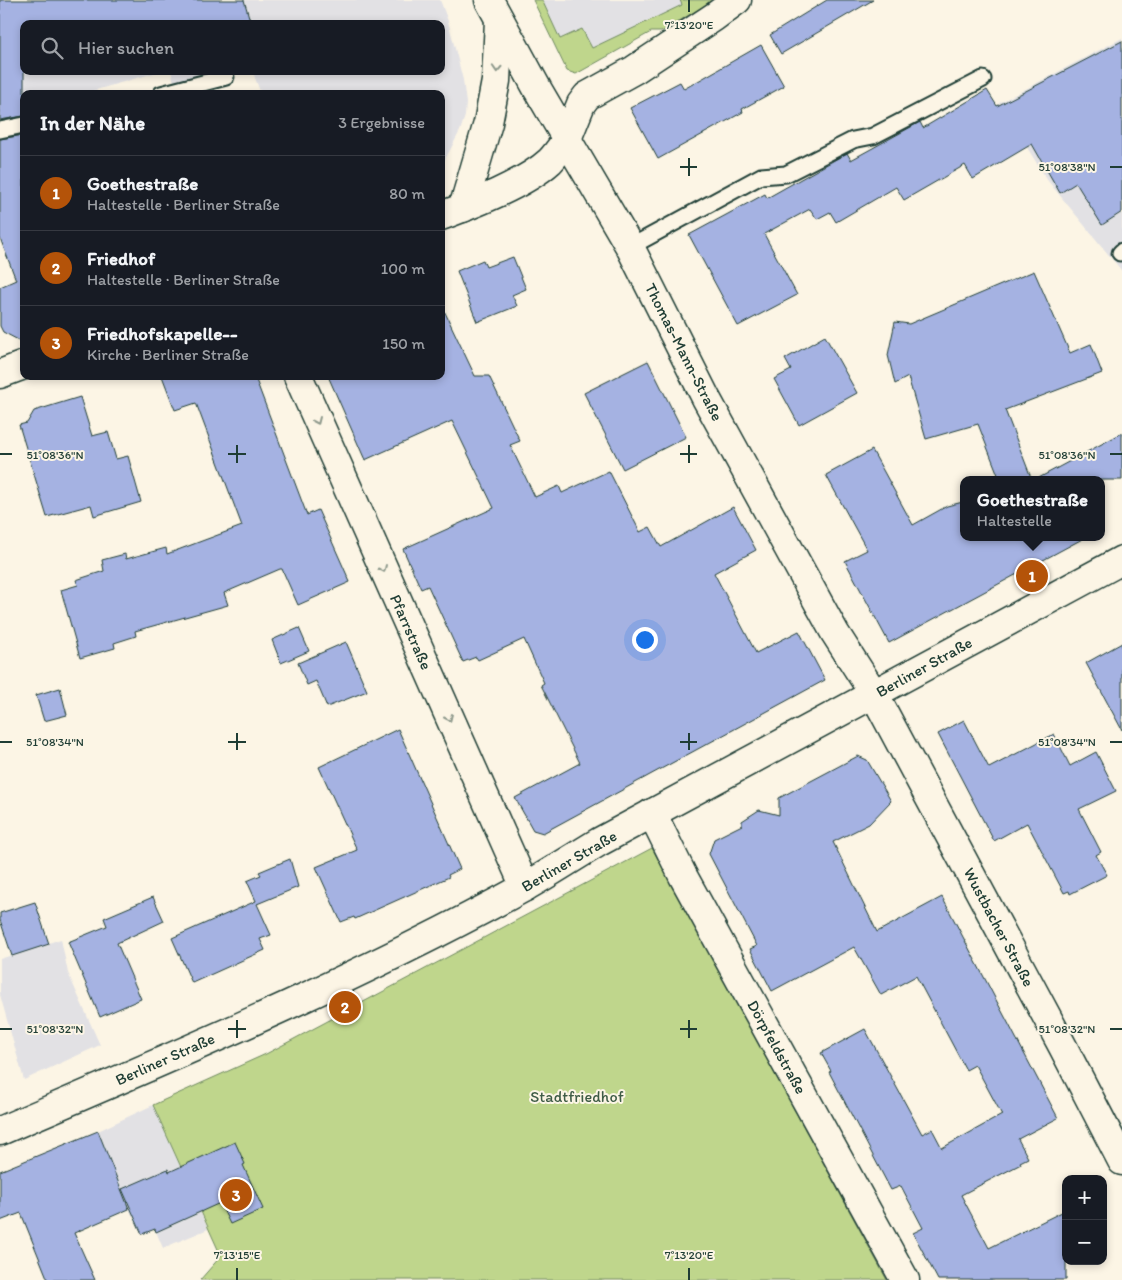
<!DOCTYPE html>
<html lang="de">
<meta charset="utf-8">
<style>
:root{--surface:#171b24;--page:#242831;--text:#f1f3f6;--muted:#9ea1a6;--line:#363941;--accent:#b45309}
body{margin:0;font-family:Itim,sans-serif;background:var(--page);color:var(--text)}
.controls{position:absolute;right:15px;bottom:15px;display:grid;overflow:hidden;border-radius:10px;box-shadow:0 2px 8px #0003}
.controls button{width:45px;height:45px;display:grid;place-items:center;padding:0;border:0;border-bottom:1px solid var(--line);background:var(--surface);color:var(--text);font:25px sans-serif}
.you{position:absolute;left:644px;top:639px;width:18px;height:18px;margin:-12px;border:4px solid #fff;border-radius:50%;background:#1a73e8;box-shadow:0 0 0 8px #1a73e833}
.badge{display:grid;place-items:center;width:32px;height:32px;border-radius:50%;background:var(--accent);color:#fff;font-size:16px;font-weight:700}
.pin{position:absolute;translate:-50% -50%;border:2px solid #fff;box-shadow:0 1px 5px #0006}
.popup{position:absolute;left:960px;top:476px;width:145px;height:65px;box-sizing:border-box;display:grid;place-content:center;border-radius:10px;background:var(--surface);filter:drop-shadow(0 1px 4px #0005);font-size:16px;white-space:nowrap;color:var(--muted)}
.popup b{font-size:19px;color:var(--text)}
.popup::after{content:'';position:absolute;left:50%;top:100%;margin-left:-10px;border:10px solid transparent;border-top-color:var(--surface)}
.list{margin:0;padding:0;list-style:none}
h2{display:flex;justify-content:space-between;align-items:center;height:65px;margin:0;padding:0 20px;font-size:21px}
h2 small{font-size:16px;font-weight:400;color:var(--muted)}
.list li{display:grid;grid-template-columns:32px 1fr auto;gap:15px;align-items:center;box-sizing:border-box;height:75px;padding:0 20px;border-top:1px solid var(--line)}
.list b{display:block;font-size:19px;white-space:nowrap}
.list p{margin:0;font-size:16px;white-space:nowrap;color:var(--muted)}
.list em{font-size:16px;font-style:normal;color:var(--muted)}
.icon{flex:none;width:28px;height:28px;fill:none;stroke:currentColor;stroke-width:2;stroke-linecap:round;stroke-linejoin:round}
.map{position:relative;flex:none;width:1122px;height:1280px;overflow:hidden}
.search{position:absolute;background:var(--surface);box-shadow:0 2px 8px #0003;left:20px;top:20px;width:425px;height:55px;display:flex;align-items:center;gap:12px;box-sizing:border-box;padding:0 18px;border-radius:10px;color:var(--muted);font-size:19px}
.panel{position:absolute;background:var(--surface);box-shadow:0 2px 8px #0003;left:20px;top:90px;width:425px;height:290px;border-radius:10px}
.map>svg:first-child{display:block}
.built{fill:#e2e1e4}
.green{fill:#bfd68c;stroke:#6f8a60}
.building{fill:#a5b2e2;stroke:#1f3d34}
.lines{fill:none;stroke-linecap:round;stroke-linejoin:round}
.service-casing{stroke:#1f3d34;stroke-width:19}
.minor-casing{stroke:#1f3d34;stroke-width:31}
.tertiary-casing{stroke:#1f3d34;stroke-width:31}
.secondary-casing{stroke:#1f3d34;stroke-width:31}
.service{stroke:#fcf5e5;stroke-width:15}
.minor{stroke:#fcf5e5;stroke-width:28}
.tertiary{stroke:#fcf5e5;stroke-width:28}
.secondary{stroke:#fcf5e5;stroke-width:28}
.oneway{stroke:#8e998c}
.ticks{fill:none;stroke:#1f3d34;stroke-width:2}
.labels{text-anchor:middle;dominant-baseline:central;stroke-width:4;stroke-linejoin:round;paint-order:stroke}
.street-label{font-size:16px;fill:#1f3d34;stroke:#fcf5e5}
.park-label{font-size:16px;fill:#3f5c46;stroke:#fcf5e5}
.ticks-label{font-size:12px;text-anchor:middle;fill:#1f3d34;stroke:#fcf5e5;stroke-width:4;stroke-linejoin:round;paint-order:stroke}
</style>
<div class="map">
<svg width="1122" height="1280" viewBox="0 0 1122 1280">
<rect width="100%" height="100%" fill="#fcf5e5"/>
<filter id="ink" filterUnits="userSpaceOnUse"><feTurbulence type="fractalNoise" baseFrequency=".02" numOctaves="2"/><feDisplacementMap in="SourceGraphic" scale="10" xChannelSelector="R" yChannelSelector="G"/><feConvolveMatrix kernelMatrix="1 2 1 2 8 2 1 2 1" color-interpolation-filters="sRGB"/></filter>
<g filter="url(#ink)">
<!-- built -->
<g class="built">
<path d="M0 0H440L448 21 463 80 466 103 465 116 460 131 441 167V94H261L255 78 253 71H441V24H24V71H161L82 94H24Z"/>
<path d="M533 0H714L661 32H651L576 74 567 71Z"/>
<path d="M1122 38V271L1048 181 999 103Z"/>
<path d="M171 71H225L175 86Z"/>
<path d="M61 939 68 973 100 1045 24 1080 0 995V959Z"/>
<path d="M153 1105 208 1229 163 1248 155 1229 142 1234 129 1209 98 1131Z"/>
</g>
<!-- green -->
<g class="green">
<path d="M533 0H542L560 39 582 29 592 48 682 5 680 0H714L661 32H651L576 74 567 71Z"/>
<path d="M652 848 887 1280H200L221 1256 153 1105 266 1054Z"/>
</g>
<!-- building -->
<g class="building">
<path d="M0 0H244L251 24H24V116L0 120Z"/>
<path d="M827 0H873L781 54 770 35Z"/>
<path d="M1122 41V212L1102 225 1076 183 1060 193 1032 144 973 179 965 165 904 200 896 187 836 222 830 212 817 219 810 209 764 234 797 295 738 326 689 235 765 194 767 198 847 153 851 160 920 122 923 128 987 90 997 106Z"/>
<path d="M761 45 784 86 742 109 743 112 658 159 630 108 680 82 684 89Z"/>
<path d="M24 135V343L3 332 0 326V287L16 280 0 238V139Z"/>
<path d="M513 257 526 289 512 295 517 306 477 322 457 271 483 260 486 267Z"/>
<path d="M1034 271 1070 353 1091 344 1102 373 1005 410 1032 480H1000L978 424 926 439 908 377 895 384 888 355 895 322 909 324Z"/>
<path d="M441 304 475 376H489L520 441 510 445 535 497 559 486 562 493 609 471 640 532 650 527 661 547 733 507 756 550 714 573 756 653 799 631 825 680 543 833 533 830 515 798 580 763 541 685 544 683 524 639 478 660 476 657 463 662 428 586 421 589 403 549 494 508 452 421 365 460 328 376H441Z"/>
<path d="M825 336 857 393 799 425 774 379 791 370 785 359Z"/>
<path d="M648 361 686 437 623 469 584 393Z"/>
<path d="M162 376H259L260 379 256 380 307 515 318 510 350 582 298 605 282 569H280L224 593 228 605 135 631 136 636 114 643 115 648 80 658 61 590 78 585 76 580 104 571 102 560 125 554 126 559 166 548 167 554 242 526 196 403 175 410Z"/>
<path d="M80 397 92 436 108 432 116 459 128 456 141 502 94 516 91 505 47 517 19 425 27 423 34 411Z"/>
<path d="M1122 433V480H1035Z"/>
<path d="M872 450 913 525 947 506 963 502V537H1086L889 643 845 561 867 550 826 475Z"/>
<path d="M299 628 309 651 281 663 272 640Z"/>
<path d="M346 642 367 691 327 707 316 681 307 685 298 663Z"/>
<path d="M1122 643V730L1086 663Z"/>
<path d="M60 688 67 715 44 721 36 695Z"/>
<path d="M964 720 989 768 1054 734 1070 766 1096 752 1116 791 1079 809 1101 852 1096 855 1107 875 1070 894 1069 891 1064 893 1027 823 994 841 938 734Z"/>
<path d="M398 729 460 869 448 875 449 877 355 919 354 917 341 922 316 867 357 850 319 767Z"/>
<path d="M858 756 867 760 891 801 869 824 833 842 877 932 942 897 1058 1118 1018 1139 1028 1158 1020 1162 1021 1164 961 1195 989 1248 1066 1210V1280H938L913 1233 923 1228 901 1186 891 1190 829 1072 831 1071 821 1053 865 1029 922 1134 932 1129 942 1148 1002 1115 975 1065 966 1070 916 976 881 995 854 947 772 991 750 949 757 946 709 854 714 839 742 825V821L759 810 779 815V798Z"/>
<path d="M290 859 298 887 257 904 271 935 260 939 265 950 192 983 172 938 256 901 247 881 261 875 259 872Z"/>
<path d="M153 897 164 921 117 943 141 999 100 1017 68 942 107 926 104 918Z"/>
<path d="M35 902 49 944 12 956 0 920V913Z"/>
<path d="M98 1131 129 1209 74 1233 95 1280H48L21 1213 0 1221V1171Z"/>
<path d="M235 1142 245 1164 243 1165 263 1209 230 1224 220 1203 156 1232 155 1229 142 1234 122 1189 168 1169 169 1172Z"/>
</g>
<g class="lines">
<!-- service casing -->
<g class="service-casing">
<g id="service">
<path d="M161 94 226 77"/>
<path d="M0 130 24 125"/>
<path d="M630 247 761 176 786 174 853 140 873 136 983 79"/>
<path d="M1120 253 1122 251"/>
</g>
</g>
<!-- minor casing -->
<g class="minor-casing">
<g id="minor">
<path d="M567 139 581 104 587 96 634 70 714 17 737 0"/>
<path d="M298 376 525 887"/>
<path d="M874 694 1063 1047 1122 1161"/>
<path d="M652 813 683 876 905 1280"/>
</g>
</g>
<!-- tertiary casing -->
<g class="tertiary-casing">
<g id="tertiary">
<path d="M463 208 488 123 496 81 499 20"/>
<path d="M441 216C473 204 525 184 550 161 556 155 562 146 567 139"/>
<path d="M0 374 24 365"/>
</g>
</g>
<!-- secondary casing -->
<g class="secondary-casing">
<g id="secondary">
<path d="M489 0 538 90 630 247 706 398 835 633 874 694"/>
<path d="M0 1131C177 1055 356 980 525 887 550 873 574 857 599 842L1122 560"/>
</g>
</g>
<!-- service -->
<use href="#service" class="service"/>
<!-- minor -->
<use href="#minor" class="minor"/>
<!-- tertiary -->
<use href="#tertiary" class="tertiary"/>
<!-- secondary -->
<use href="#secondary" class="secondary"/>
</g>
<!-- one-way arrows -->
<defs><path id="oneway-chevron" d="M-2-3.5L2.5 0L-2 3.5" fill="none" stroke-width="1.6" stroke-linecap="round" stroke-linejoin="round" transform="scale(1.25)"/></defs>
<g class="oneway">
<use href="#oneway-chevron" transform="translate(497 69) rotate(93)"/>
<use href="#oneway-chevron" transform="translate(317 421) rotate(66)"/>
<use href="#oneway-chevron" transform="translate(383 569) rotate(66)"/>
<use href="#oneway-chevron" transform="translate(449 718) rotate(66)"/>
</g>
</g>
<!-- ticks -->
<path class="ticks" d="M689 0V12M689 158V176M680 167H697M1110 167H1122M237 445V463M689 445V463M0 454H12M228 454H246M680 454H697M1110 454H1122M237 733V750M689 733V750M0 742H12M228 742H246M680 742H697M1110 742H1122M237 1020V1038M689 1020V1038M0 1029H12M228 1029H246M680 1029H697M1110 1029H1122M237 1268V1280M689 1268V1280"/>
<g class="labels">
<!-- street labels -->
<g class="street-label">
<text transform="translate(684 352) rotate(63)">Thomas-Mann-Straße</text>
<text transform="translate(411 632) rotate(66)">Pfarrstraße</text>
<text transform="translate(924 667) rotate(-29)">Berliner Straße</text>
<text transform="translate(569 861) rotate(-30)">Berliner Straße</text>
<text transform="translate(999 927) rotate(62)">Wustbacher Straße</text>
<text transform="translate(777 1047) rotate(61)">Dörpfeldstraße</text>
<text transform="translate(165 1059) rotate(-24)">Berliner Straße</text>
</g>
<!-- park labels -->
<g class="park-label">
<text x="577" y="1096">Stadtfriedhof</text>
</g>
</g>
<g class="ticks-label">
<text x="689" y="29">7°13'20"E</text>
<text x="1067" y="171">51°08'38"N</text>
<text x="55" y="459">51°08'36"N</text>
<text x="1067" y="459">51°08'36"N</text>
<text x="55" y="746">51°08'34"N</text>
<text x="1067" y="746">51°08'34"N</text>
<text x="55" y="1033">51°08'32"N</text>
<text x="1067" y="1033">51°08'32"N</text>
<text x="237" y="1259">7°13'15"E</text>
<text x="689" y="1259">7°13'20"E</text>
</g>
</svg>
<div class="controls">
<button>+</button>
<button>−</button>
</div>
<div class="you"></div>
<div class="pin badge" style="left:1032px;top:576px">1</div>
<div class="popup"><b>Goethestraße</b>Haltestelle</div>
<div class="pin badge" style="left:345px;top:1007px">2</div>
<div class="pin badge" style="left:236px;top:1195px">3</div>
<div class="search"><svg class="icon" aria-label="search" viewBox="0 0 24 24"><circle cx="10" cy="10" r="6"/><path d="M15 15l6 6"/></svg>Hier suchen</div>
<section class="panel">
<h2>In der Nähe<small>3 Ergebnisse</small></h2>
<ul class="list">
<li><span class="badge">1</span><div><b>Goethestraße</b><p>Haltestelle · Berliner Straße</p></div><em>80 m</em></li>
<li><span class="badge">2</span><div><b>Friedhof</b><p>Haltestelle · Berliner Straße</p></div><em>100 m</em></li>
<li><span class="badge">3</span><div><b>Friedhofskapelle--</b><p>Kirche · Berliner Straße</p></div><em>150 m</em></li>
</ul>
</section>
</div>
